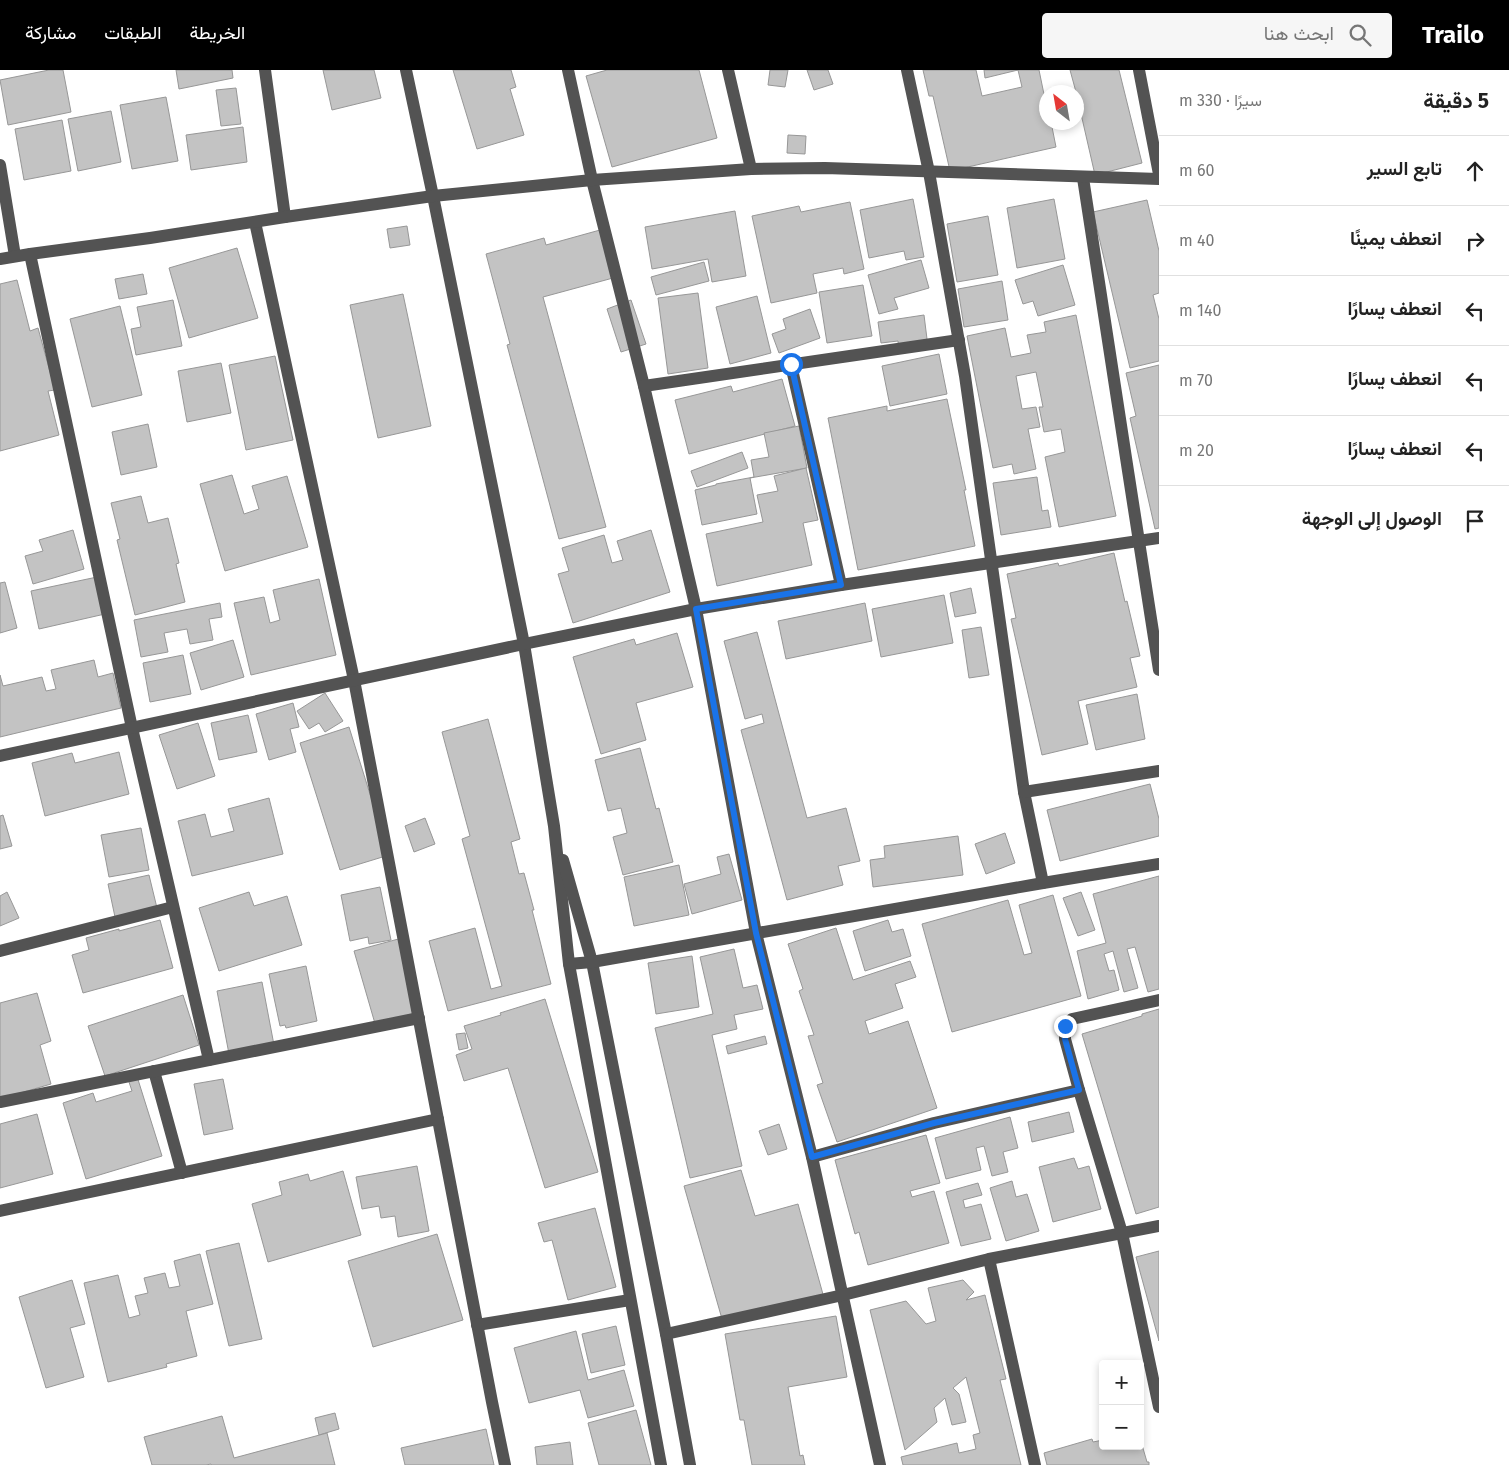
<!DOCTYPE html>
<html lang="ar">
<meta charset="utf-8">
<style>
:root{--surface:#fff;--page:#f6f6f6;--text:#222;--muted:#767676;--line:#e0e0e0;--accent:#000}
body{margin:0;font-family:"Fira Sans",Vazirmatn,sans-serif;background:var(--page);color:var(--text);direction:rtl}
.controls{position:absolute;right:15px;bottom:15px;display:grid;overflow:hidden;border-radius:5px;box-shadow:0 2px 8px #0003}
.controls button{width:45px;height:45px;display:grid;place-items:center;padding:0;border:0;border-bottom:1px solid var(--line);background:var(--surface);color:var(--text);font:25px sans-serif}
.compass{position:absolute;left:1039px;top:15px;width:45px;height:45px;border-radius:50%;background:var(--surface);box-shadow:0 2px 8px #0003;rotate:329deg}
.stop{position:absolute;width:15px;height:15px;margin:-11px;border:4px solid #1a73e8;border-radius:50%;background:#fff}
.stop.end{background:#1a73e8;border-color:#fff;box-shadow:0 1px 5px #0008}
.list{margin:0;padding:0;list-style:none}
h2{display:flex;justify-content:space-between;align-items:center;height:65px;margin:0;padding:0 20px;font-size:21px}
h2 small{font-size:16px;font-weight:400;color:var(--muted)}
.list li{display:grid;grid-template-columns:32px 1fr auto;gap:15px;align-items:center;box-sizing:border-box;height:70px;padding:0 20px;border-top:1px solid var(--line)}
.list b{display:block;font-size:19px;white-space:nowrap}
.list em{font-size:16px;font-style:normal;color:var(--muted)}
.icon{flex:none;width:28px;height:28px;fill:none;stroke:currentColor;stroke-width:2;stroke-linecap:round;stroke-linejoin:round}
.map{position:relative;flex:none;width:1159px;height:1395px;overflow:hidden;direction:ltr}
header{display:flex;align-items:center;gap:30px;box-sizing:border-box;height:70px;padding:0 25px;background:var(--accent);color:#fff}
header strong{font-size:24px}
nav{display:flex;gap:28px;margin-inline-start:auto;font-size:18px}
.search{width:350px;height:45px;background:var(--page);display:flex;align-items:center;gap:12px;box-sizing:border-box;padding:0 18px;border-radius:5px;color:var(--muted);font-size:19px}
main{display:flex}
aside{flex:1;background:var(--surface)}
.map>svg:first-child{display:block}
.building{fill:#c3c3c3;stroke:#979797}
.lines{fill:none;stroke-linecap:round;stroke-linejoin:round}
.minor{stroke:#535353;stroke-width:12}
.route{stroke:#1a73e8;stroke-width:6}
</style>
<header>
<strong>Trailo</strong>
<div class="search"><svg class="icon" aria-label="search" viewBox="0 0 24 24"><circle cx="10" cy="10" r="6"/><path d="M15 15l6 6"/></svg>ابحث هنا</div>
<nav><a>الخريطة</a><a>الطبقات</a><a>مشاركة</a></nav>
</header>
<main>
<aside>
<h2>5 دقيقة<small>سيرًا · 330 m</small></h2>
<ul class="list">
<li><svg class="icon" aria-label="ahead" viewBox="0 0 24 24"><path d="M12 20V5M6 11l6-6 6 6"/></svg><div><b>تابع السير</b></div><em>60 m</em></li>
<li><svg class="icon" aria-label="right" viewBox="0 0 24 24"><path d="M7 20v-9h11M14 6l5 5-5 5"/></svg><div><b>انعطف يمينًا</b></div><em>40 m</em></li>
<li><svg class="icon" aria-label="left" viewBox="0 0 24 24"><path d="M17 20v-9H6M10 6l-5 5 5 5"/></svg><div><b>انعطف يسارًا</b></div><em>140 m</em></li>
<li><svg class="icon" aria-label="left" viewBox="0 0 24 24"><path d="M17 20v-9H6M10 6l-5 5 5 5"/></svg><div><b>انعطف يسارًا</b></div><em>70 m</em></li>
<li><svg class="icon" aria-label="left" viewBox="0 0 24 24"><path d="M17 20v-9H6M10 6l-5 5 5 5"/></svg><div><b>انعطف يسارًا</b></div><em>20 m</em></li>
<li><svg class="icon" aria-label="arrive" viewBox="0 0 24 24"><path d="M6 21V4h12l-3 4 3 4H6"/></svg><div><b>الوصول إلى الوجهة</b></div></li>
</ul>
</aside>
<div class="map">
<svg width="1159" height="1395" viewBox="0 0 1159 1395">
<rect width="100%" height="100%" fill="#fff"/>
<!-- building -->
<g class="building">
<path d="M49 0H63L71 42 8 55 0 10Z"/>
<path d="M176 0H232L233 8 179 19Z"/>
<path d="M323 0H374L381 28 332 40Z"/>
<path d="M453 0H511L516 17 510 19 524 65 477 79Z"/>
<path d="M607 0H699L717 68 612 97 586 6Z"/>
<path d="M770 0H788L785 17 768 15Z"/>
<path d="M807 0H828L833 14 814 20Z"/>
<path d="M923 0H976L982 26 1022 17 1018 0 985 8 984 0H1039L1046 34V52H1051L1056 77 950 101 933 26H929Z"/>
<path d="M1070 0H1119L1142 93 1095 105 1076 22Z"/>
<path d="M236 18 241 54 221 56 216 20Z"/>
<path d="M166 27 178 91 132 99 120 35Z"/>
<path d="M111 41 121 92 78 101 68 49Z"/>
<path d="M62 50 71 101 24 110 15 59Z"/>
<path d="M243 57 247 92 191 100 186 65Z"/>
<path d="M788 65 806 66 805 84 787 83Z"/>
<path d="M913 129 924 187 906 190 904 181 869 188 860 140Z"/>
<path d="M1054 129 1065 189 1017 198 1007 138Z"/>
<path d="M1147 130 1159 181V223L1153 225 1159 249V291L1130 298 1093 142Z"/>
<path d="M850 132 864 199 844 204 843 198 813 204 817 223 771 233 752 146 799 136 801 142Z"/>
<path d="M735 141 746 206 712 212 708 189 652 199 645 157Z"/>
<path d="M988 146 998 205 957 212 947 154Z"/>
<path d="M407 156 410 175 390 178 387 159Z"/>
<path d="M600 160 613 208 543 227 606 457 559 469 507 275 510 274 486 184 544 168 546 175Z"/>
<path d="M237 178 258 248 189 268 169 198Z"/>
<path d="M921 190 929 218 894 228 898 239 879 244 868 205Z"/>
<path d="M704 192 709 211 656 225 651 207Z"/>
<path d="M1063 195 1075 235 1038 246 1033 231 1023 234 1015 210Z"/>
<path d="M143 204 147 224 119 229 115 209Z"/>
<path d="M17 210 30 261 38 258 55 320 48 321 59 365 0 381V214Z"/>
<path d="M1002 211 1008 250 964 257 958 219Z"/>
<path d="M863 215 872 266 827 273 819 222Z"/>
<path d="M698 223 708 298 668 304 658 228Z"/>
<path d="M403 224 431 356 378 368 350 235Z"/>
<path d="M757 226 771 283 730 294 716 237Z"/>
<path d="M173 230 182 276 136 285 131 259 141 257 137 237Z"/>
<path d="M631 230 646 274 621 282 607 239Z"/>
<path d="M120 236 142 325 92 337 70 249Z"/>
<path d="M810 239 820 268 779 283 772 264 786 259 783 249Z"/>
<path d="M924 245 928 277 899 282 898 271 881 273 878 252Z"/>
<path d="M1076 245 1116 446 1059 457 1045 387 1065 382 1061 359 1044 362 1039 337H1043L1036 302 1016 306 1022 339 1036 337 1040 357 1028 359 1036 399 1014 404 1012 394 993 398 967 266 1005 258 1011 287 1031 283 1027 265 1046 262 1044 252Z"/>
<path d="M939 284 947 324 890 336 882 296Z"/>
<path d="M275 286 293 370 246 380 229 295Z"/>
<path d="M221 293 231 343 187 352 178 301Z"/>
<path d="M1159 295V458L1155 459 1130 348 1136 346 1126 303Z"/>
<path d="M782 309 795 356 689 384 675 330 731 316 733 322Z"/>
<path d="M947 329 966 420H964L975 476 858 500 828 348 887 336V341Z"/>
<path d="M148 354 157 397 121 405 112 362Z"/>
<path d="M799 356 807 398 750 408 757 444 702 455 695 420 716 415V414L754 407 751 390 769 387 764 363Z"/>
<path d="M742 382 748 398 697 417 691 401Z"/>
<path d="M806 398 818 450 803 453 812 495 717 516 706 464 763 452 757 425 778 421 774 406Z"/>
<path d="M232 405 244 444 259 439 252 416 287 406 308 477 225 501 200 414Z"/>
<path d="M1037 407 1042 441 1048 440 1051 457 1001 465 993 413Z"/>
<path d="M141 426 148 453 168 448 179 493 176 494 185 532 135 545 117 470 120 469 111 433Z"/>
<path d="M73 460 84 499 33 514 25 486 43 481 39 470Z"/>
<path d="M651 460 670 522 573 553 558 504 569 501 562 478 604 465 612 493 623 490 617 471Z"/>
<path d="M1114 483 1125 532 1127 531 1140 586 1130 588 1137 617 1078 631 1088 674 1042 685 1011 549 1016 548 1007 504 1058 493 1059 496Z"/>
<path d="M97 507 105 544 39 559 31 521Z"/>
<path d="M319 509 336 585 251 605 234 533 264 527 270 553 280 550 273 520Z"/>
<path d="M5 512 17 558 0 563V513Z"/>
<path d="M971 518 976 543 955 547 950 523Z"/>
<path d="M944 525 953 573 881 587 872 539Z"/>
<path d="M220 533 222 547 209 549 213 570 190 574 187 559 164 563 168 582 141 587 134 550Z"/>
<path d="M865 533 872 571 786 589 778 551Z"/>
<path d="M981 557 989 605 969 608 962 560Z"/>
<path d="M757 562 807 748 846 738 860 791 838 796 843 815 787 830 741 660 764 653 762 644 745 649 724 571Z"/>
<path d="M677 563 693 617 636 633 646 670 601 684 573 587 634 569 636 575Z"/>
<path d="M233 570 244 607 201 620 190 583Z"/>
<path d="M183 585 191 624 150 632 143 593Z"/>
<path d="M94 590 98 607 113 603 121 638 0 667V605L3 616 42 607 46 621 56 619 51 600Z"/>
<path d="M325 623 343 651 325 662 319 653 309 659 297 641Z"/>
<path d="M1137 624 1145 669 1096 680 1086 635Z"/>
<path d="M293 633 299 657 290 659 296 682 269 690 256 644Z"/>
<path d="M248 645 257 682 219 690 211 653Z"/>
<path d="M488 649 520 769 511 772 519 804 524 803 534 840H532L551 914 448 941 429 871 475 858 491 919 502 916 462 769 470 766 442 662Z"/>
<path d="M198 653 215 706 177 719 159 665Z"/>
<path d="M349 657 389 785 340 800 300 673Z"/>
<path d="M640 678 656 739 659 738 673 792 623 805 613 767 627 763 621 738 608 741 595 690Z"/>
<path d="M119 682 129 724 45 746 32 693 72 683 75 693Z"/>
<path d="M1150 714 1159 749V766L1060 791 1047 740Z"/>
<path d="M269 728 283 784 192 806 178 751 205 744 211 767 234 761 228 739Z"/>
<path d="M3 745 12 776 0 779V746Z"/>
<path d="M425 748 435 774 414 782 405 756Z"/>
<path d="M141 758 149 800 109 807 101 765Z"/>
<path d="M1005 763 1015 793 986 804 975 774Z"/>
<path d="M958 766 963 805 873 817 870 790 885 788 884 776Z"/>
<path d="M729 784 742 830 692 844 684 814 721 804 717 787Z"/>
<path d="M679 795 689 845 634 856 624 807Z"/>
<path d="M149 805 157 838 115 847 108 814Z"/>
<path d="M1159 806V919L1148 922 1135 877 1127 879 1138 918 1124 922 1113 881 1104 884 1109 901 1114 900 1119 920 1088 929 1077 881 1106 873 1093 824Z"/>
<path d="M380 817 391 870 369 874 368 867 350 871 341 825Z"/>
<path d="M7 822 19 848 0 856V826Z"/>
<path d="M249 822 254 836 287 826 302 875 219 901 199 838Z"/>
<path d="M1081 822 1095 860 1078 866 1063 828Z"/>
<path d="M1053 825 1081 926 952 962 922 854 1008 830 1024 885 1032 883 1019 835Z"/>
<path d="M160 850 173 898 83 923 72 885 89 880 86 868 119 859V861Z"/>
<path d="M888 850 892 862 903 859 911 886 865 901 853 861Z"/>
<path d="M836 858 853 910 910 891 916 907 895 914 903 938 865 951 869 964 908 951 937 1038 837 1072 817 1015 823 1013 808 966 814 965 799 921 803 919 788 874Z"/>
<path d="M402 868 423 943 376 957 354 881Z"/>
<path d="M734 879 743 918 757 915 763 939 734 945 737 959 712 965 742 1096 690 1108 655 958 713 944 700 887Z"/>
<path d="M692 886 699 937 656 944 648 893Z"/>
<path d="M306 896 317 951 286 958 285 955 280 956 269 904Z"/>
<path d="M262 912 274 975 229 984 217 921Z"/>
<path d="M37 923 51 971 40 975 51 1014 0 1029V933Z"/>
<path d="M183 925 199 975 105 1006 88 956Z"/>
<path d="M545 929 598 1102 545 1118 508 998 464 1011 456 985 472 979 464 956 501 945 500 943Z"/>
<path d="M1159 939V1137L1136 1144 1082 964 1142 946V944Z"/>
<path d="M465 963 468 978 459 980 456 964Z"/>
<path d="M765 966 767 974 728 984 726 976Z"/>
<path d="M135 1000 162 1086 86 1109 63 1033 93 1023 96 1032 132 1021 127 1006Z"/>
<path d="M223 1009 233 1059 204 1065 194 1014Z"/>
<path d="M1069 1042 1074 1062 1032 1072 1028 1052Z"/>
<path d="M37 1044 53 1104 0 1118V1054Z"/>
<path d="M1010 1047 1018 1078 1003 1082 1008 1102 992 1106 984 1076 976 1078 981 1100 946 1109 935 1068Z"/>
<path d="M779 1054 787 1079 768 1085 759 1061Z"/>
<path d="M926 1065 940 1113 910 1121 912 1127 934 1121 949 1173 868 1195 859 1162 855 1164 835 1090Z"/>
<path d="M1074 1088 1078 1099 1089 1096 1101 1139 1053 1152 1039 1097Z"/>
<path d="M417 1096 429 1161 398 1167 395 1146 381 1148 379 1136 362 1139 356 1107Z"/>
<path d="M741 1100 755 1146 798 1134 824 1228 724 1256 684 1116Z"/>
<path d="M343 1101 361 1165 268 1192 252 1134 282 1125 279 1112 308 1104 310 1111Z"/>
<path d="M1012 1111 1016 1127 1027 1124 1039 1161 1006 1171 990 1118Z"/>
<path d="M978 1113 982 1125 963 1130 965 1138 981 1134 991 1169 961 1176 946 1122Z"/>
<path d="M595 1138 616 1217 568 1230 552 1170 544 1172 538 1153Z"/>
<path d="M437 1164 463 1250 373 1277 348 1191Z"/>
<path d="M239 1173 262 1269 229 1276 206 1181Z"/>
<path d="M1159 1181V1271L1136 1187Z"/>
<path d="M200 1184 213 1234 186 1241 197 1286 166 1294 167 1297 108 1312 84 1213 118 1205 129 1248 140 1245 135 1226 148 1223 144 1208 165 1203 169 1218 180 1216 174 1191Z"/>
<path d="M72 1210 85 1254 70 1258 84 1307 46 1318 19 1227Z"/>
<path d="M963 1210 974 1222 966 1230 985 1225 1006 1309 1000 1310 1021 1395H903L901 1387 957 1373 959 1383 976 1379 973 1365 980 1363 966 1307 953 1318 959 1324 966 1352 952 1355 945 1328 934 1338 937 1352 905 1380 870 1240 906 1231 926 1254 936 1251 928 1218Z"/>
<path d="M836 1246 847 1307 788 1317 800 1386 803 1385 805 1395H752L744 1350H740L725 1264Z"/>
<path d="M616 1256 625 1295 591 1303 582 1264Z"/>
<path d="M576 1261 588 1310 624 1300 634 1336 588 1348 580 1320 529 1333 514 1278Z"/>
<path d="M636 1340 651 1395H599L588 1353Z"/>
<path d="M335 1343 339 1359 319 1365 315 1348Z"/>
<path d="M222 1346 234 1388 327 1363 335 1395H211V1394L206 1395H152L144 1367Z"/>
<path d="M486 1359 494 1395H405L401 1378Z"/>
<path d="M1140 1368 1147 1392H1149V1395H1047L1044 1383 1092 1369 1093 1372 1103 1370V1376H1140Z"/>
<path d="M570 1372 573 1395H537L535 1377Z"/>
</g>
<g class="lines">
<!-- minor -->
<g class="minor">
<path d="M265 0 285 147"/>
<path d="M406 0 433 126 524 574 554 756 569 894 661 1395"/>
<path d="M568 0 592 110 644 316 696 539 756 863 812 1087 880 1395"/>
<path d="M728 0 751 99"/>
<path d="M907 0 929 102 965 306 1024 722 1043 813"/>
<path d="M1139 0 1159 104"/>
<path d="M0 95 15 186"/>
<path d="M1083 108C1107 272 1134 436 1159 600"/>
<path d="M255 152 354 610 492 1332 505 1395"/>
<path d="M30 184 132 658 209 990"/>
<path d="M0 189 30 184 150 168 285 147 433 126 592 110 751 99 825 98 1159 109"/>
<path d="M791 295 841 515"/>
<path d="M644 316 959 270"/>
<path d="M0 686 524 574 696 539 841 515 1159 468"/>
<path d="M1024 722 1159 701"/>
<path d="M563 790 592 892 666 1264 690 1395"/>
<path d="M0 881 173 837"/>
<path d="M569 894 592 892 1043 813 1159 794"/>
<path d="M1159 930 1072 949 1065 956V969L1079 1020 1122 1163 1159 1337"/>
<path d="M154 1001 182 1103"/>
<path d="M0 1032 419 948"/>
<path d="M812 1087 934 1053 1079 1020"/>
<path d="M0 1141 438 1049"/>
<path d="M989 1189 1035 1395"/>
<path d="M477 1255 630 1230"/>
<path d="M666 1264 843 1225 989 1189 1159 1156"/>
</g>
</g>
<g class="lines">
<!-- route -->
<path class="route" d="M791 294 841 515 696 539 756 863 812 1087 934 1053 1079 1020 1065 969V956"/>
</g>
</svg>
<div class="controls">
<button>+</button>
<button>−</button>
</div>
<svg class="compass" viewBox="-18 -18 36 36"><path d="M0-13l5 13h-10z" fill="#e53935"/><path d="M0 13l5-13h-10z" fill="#767676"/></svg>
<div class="stop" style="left:791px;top:294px"></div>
<div class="stop end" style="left:1065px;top:956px"></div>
</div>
</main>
